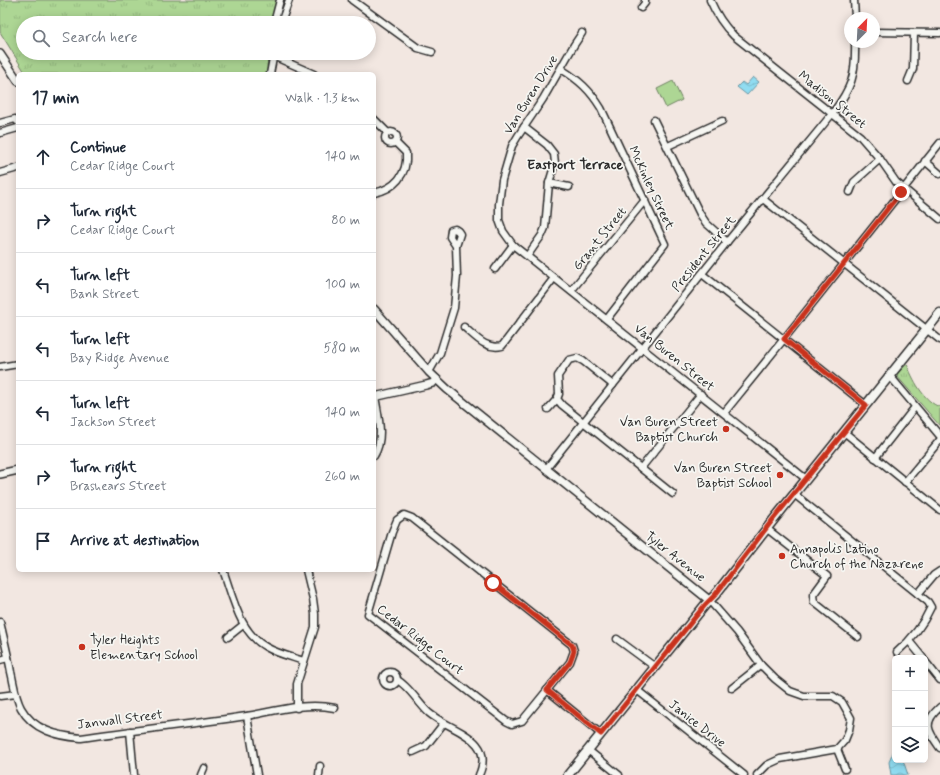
<!DOCTYPE html>
<meta charset="utf-8">
<style>
:root{--surface:#fff;--page:#f6f6f7;--text:#1f2937;--muted:#747a83;--line:#e0e1e3}
body{margin:0;font-family:Mynerve,sans-serif;background:var(--page);color:var(--text)}
.controls{position:absolute;right:12px;bottom:12px;display:grid;overflow:hidden;border-radius:6px;box-shadow:0 2px 10px #0003}
.controls button{width:36px;height:36px;display:grid;place-items:center;padding:0;border:0;border-bottom:1px solid var(--line);background:var(--surface);color:var(--text);font:20px sans-serif}
.compass{position:absolute;left:844px;top:12px;width:36px;height:36px;border-radius:50%;background:var(--surface);box-shadow:0 2px 10px #0003;rotate:24deg}
.stop{position:absolute;width:12px;height:12px;margin:-9px;border:3px solid #c8321e;border-radius:50%;background:#fff}
.stop.end{background:#c8321e;border-color:#fff;box-shadow:0 1px 4px #0008}
.list{margin:0;padding:0;list-style:none}
h2{display:flex;justify-content:space-between;align-items:center;height:52px;margin:0;padding:0 16px;font-size:17px}
h2 small{font-size:13px;font-weight:400;color:var(--muted)}
.list li{display:grid;grid-template-columns:26px 1fr auto;gap:12px;align-items:center;box-sizing:border-box;height:64px;padding:0 16px;border-top:1px solid var(--line)}
.list b{display:block;font-size:15px;white-space:nowrap}
.list p{margin:0;font-size:13px;white-space:nowrap;color:var(--muted)}
.list em{font-size:13px;font-style:normal;color:var(--muted)}
.icon{flex:none;width:22px;height:22px;fill:none;stroke:currentColor;stroke-width:2;stroke-linecap:round;stroke-linejoin:round}
.map{position:relative;flex:none;width:940px;height:775px;overflow:hidden}
.search{position:absolute;background:var(--surface);box-shadow:0 2px 10px #0003;left:16px;top:16px;width:360px;height:44px;display:flex;align-items:center;gap:10px;box-sizing:border-box;padding:0 14px;border-radius:22px;color:var(--muted);font-size:15px}
.panel{position:absolute;background:var(--surface);box-shadow:0 2px 10px #0003;left:16px;top:72px;width:360px;height:500px;border-radius:6px}
.map>svg:first-child{display:block}
.grass{fill:#add694;stroke:#6c8060}
.park{fill:url(#park-tufts);stroke:#6c8060}
.water{fill:url(#water-waves);stroke:#6895a2}
.lines{fill:none;stroke-linecap:round;stroke-linejoin:round}
.minor-casing{stroke:#2b2b2b;stroke-width:9}
.tertiary-casing{stroke:#2b2b2b;stroke-width:10}
.secondary-casing{stroke:#2b2b2b;stroke-width:11}
.minor{stroke:#f6f6f2;stroke-width:6}
.tertiary{stroke:#f6f6f2;stroke-width:7}
.secondary{stroke:#f6f6f2;stroke-width:8}
.route{stroke:#c8321e;stroke-width:5}
.poi-dot{fill:#c8321e;stroke:#f6f6f2;stroke-width:1.5}
.labels{text-anchor:middle;dominant-baseline:central;stroke-width:3.5;stroke-linejoin:round;paint-order:stroke}
.street-label{font-size:13px;fill:#2b2b2b;stroke:#f6f6f2}
.poi-label{font-size:13px;fill:#2b2b2b;stroke:#f6f6f2;text-anchor:end}
.neighbourhood-label{font-size:14px;font-weight:bold;fill:#2b2b2b;stroke:#f6f6f2}
</style>
<div class="map">
<svg width="940" height="775" viewBox="0 0 940 775">
<defs>
<pattern id="park-tufts" width="24" height="20" patternUnits="userSpaceOnUse"><rect width="24" height="20" fill="#add694"/><path d="M3 7l-1-3M5 7V3M7 7l1-3M15 17l-1-3M17 17v-4M19 17l1-3" fill="none" stroke="#95b880"/></pattern>
<pattern id="water-waves" width="16" height="10" patternUnits="userSpaceOnUse"><rect width="16" height="10" fill="#90dcf1"/><path d="M0 5q4-4 8 0t8 0" fill="none" stroke="#7cbdcf"/></pattern>
</defs>
<rect width="100%" height="100%" fill="#f2e7e1"/>
<filter id="ink" filterUnits="userSpaceOnUse"><feTurbulence type="fractalNoise" baseFrequency=".025" numOctaves="2"/><feDisplacementMap in="SourceGraphic" scale="8" xChannelSelector="R" yChannelSelector="G"/><feConvolveMatrix kernelMatrix="1 2 1 2 8 2 1 2 1" color-interpolation-filters="sRGB"/></filter>
<g filter="url(#ink)">
<!-- grass -->
<path class="grass" d="M673 81 682 100 666 108 657 89Z"/>
<!-- park -->
<g class="park">
<path d="M0 0H284L280 8 275 23H23V53H268L267 74H26L0 32Z"/>
<path d="M907 364C912 378 924 402 940 407V426L896 375Z"/>
</g>
<!-- water -->
<g class="water">
<path d="M753 77 759 82 747 95 737 87 742 82 746 85Z"/>
<path d="M895 748V760H903L908 775H891L889 762Z"/>
</g>
<g class="lines">
<!-- minor casing -->
<g class="minor-casing">
<g id="minor">
<path d="M352 0 418 48 432 52"/>
<path d="M710 0C716 14 723 25 734 36L860 136 880 159 896 182 940 219"/>
<path d="M854 0 855 18"/>
<path d="M641 8 645 3V0"/>
<path d="M274 23 280 0"/>
<path d="M281 23 289 0"/>
<path d="M874 32 940 33"/>
<path d="M582 33 574 45 543 99 518 136 512 146 502 180 499 204V220L503 231 513 245 806 479"/>
<path d="M273 53V56L314 74"/>
<path d="M561 69C579 80 590 90 601 108L665 244 607 319"/>
<path d="M270 74 274 53"/>
<path d="M908 81 913 69 914 33"/>
<path d="M374 119 388 133"/>
<path d="M654 120 700 214 706 223 727 242"/>
<path d="M0 123 15 119 18 122"/>
<path d="M524 127 547 145 554 154 555 163 549 183 545 228 542 235 528 255"/>
<circle cx="391" cy="138" r="6"/>
<path d="M0 133 18 128"/>
<path d="M668 146 722 121"/>
<path d="M925 161 940 174"/>
<path d="M0 173 18 168"/>
<path d="M549 183 569 187"/>
<path d="M850 192 854 182 880 159"/>
<path d="M374 193C394 189 408 175 406 153L396 143"/>
<path d="M763 199 940 340"/>
<path d="M495 269 513 245"/>
<path d="M702 274 866 405"/>
<path d="M571 291 645 200"/>
<path d="M464 327C476 337 486 350 502 346L554 278"/>
<path d="M0 367 18 364"/>
<path d="M429 372 440 353 454 308 457 276 456 246 460 234 458 231 455 229 451 230 450 237 456 246"/>
<path d="M890 376 940 436"/>
<path d="M613 385 583 361 577 358 569 360 558 376 559 394 557 399 562 405 673 494"/>
<path d="M548 409 557 399"/>
<path d="M724 413 784 339 940 143"/>
<path d="M844 432 940 510"/>
<path d="M374 456C385 438 378 416 375 396"/>
<path d="M875 458 915 407"/>
<path d="M641 468 701 394"/>
<path d="M546 469 727 242 832 114C852 87 856 76 855 42"/>
<path d="M905 482 940 440"/>
<path d="M794 494 928 602 931 607C923 625 911 640 897 652"/>
<path d="M404 515 412 518 572 645 574 651 570 662 522 721 512 724 506 721 368 614 392 532 397 520Z"/>
<path d="M766 528 827 576 813 595 814 602 858 637"/>
<path d="M223 570C233 597 239 632 266 647 278 654 292 657 304 661"/>
<path d="M918 594 934 575 940 571"/>
<path d="M709 600 737 632 761 665 775 679 790 691 804 696H833L842 702 851 718 849 730 845 740 837 749 780 759 767 765 757 775"/>
<path d="M0 622C4 639 8 655 11 672 14 684 15 697 21 708 33 730 57 736 81 738 136 730 192 724 247 716 275 711 306 702 335 708"/>
<path d="M228 637 243 625"/>
<path d="M617 639 655 667"/>
<path d="M909 641 923 658"/>
<path d="M0 660 8 658"/>
<path d="M925 661 940 680"/>
<circle cx="390" cy="679" r="7"/>
<path d="M397 680C408 685 419 704 429 713 450 731 496 737 479 775"/>
<path d="M732 688 761 665"/>
<path d="M547 690 601 734"/>
<path d="M637 690 744 775"/>
<path d="M0 696 16 694"/>
<path d="M940 707C922 723 928 731 940 748"/>
<path d="M297 708V684L315 627V614L313 599 306 570"/>
<path d="M247 716 257 775"/>
<path d="M130 731 134 775"/>
<path d="M837 749 845 769"/>
<path d="M588 750 619 775"/>
<path d="M413 752 426 746 444 723"/>
<path d="M201 775 204 768"/>
<path d="M319 775 320 766"/>
</g>
</g>
<!-- tertiary casing -->
<g class="tertiary-casing">
<g id="tertiary">
<path d="M0 54 18 81"/>
<path d="M374 309 429 372 447 389 709 600"/>
<path d="M374 397 426 385 433 383 436 379"/>
<path d="M0 474 18 470"/>
</g>
</g>
<!-- secondary casing -->
<g class="secondary-casing">
<path id="secondary" d="M568 775 705 605 715 595 775 518 940 313"/>
</g>
<!-- minor -->
<use href="#minor" class="minor"/>
<!-- tertiary -->
<use href="#tertiary" class="tertiary"/>
<!-- secondary -->
<use href="#secondary" class="secondary"/>
</g>
</g>
<g class="lines" filter="url(#ink)">
<!-- route -->
<path class="route" d="M493 583 572 645 574 651 570 662 547 690 601 734 705 605 715 595 774 518 866 405 784 339 901 192"/>
</g>
<!-- markers -->
<g class="poi-dot">
<circle cx="726" cy="429" r="4"/>
<circle cx="780" cy="475" r="4"/>
<circle cx="782" cy="556" r="4"/>
<circle cx="82" cy="647" r="4"/>
</g>
<g class="labels">
<!-- street labels -->
<g class="street-label">
<text transform="translate(531 95) rotate(-58)">Van Buren Drive</text>
<text transform="translate(832 100) rotate(39)">Madison Street</text>
<text transform="translate(651 188) rotate(65)">McKinley Street</text>
<text transform="translate(600 239) rotate(-51)">Grant Street</text>
<text transform="translate(704 254) rotate(-51)">President Street</text>
<text transform="translate(674 358) rotate(39)">Van Buren Street</text>
<text transform="translate(675 557) rotate(38)">Tyler Avenue</text>
<text transform="translate(420 640) rotate(38)">Cedar Ridge Court</text>
<text transform="translate(120 720) rotate(-7)">Janwall Street</text>
<text transform="translate(697 724) rotate(38)">Janice Drive</text>
</g>
<!-- poi labels -->
<g class="poi-label">
<text x="718" y="422">Van Buren Street<tspan x="718" dy="15">Baptist Church</tspan></text>
<text x="772" y="468">Van Buren Street<tspan x="772" dy="15">Baptist School</tspan></text>
<text x="790" y="549" text-anchor="start">Annapolis Latino<tspan x="790" dy="15">Church of the Nazarene</tspan></text>
<text x="90" y="640" text-anchor="start">Tyler Heights<tspan x="90" dy="15">Elementary School</tspan></text>
</g>
<!-- neighbourhood labels -->
<g class="neighbourhood-label">
<text x="575" y="165">Eastport Terrace</text>
</g>
</g>
</svg>
<div class="controls">
<button>+</button>
<button>−</button>
<button><svg class="icon" aria-label="layers" viewBox="0 0 24 24"><path d="M12 4l9 5-9 5-9-5zM3 14l9 5 9-5"/></svg></button>
</div>
<svg class="compass" viewBox="-18 -18 36 36"><path d="M0-13l5 13h-10z" fill="#e53935"/><path d="M0 13l5-13h-10z" fill="#747a83"/></svg>
<div class="stop" style="left:493px;top:583px"></div>
<div class="stop end" style="left:901px;top:192px"></div>
<div class="search"><svg class="icon" aria-label="search" viewBox="0 0 24 24"><circle cx="10" cy="10" r="6"/><path d="M15 15l6 6"/></svg>Search here</div>
<section class="panel">
<h2>17 min<small>Walk · 1.3 km</small></h2>
<ul class="list">
<li><svg class="icon" aria-label="ahead" viewBox="0 0 24 24"><path d="M12 20V5M6 11l6-6 6 6"/></svg><div><b>Continue</b><p>Cedar Ridge Court</p></div><em>140 m</em></li>
<li><svg class="icon" aria-label="right" viewBox="0 0 24 24"><path d="M7 20v-9h11M14 6l5 5-5 5"/></svg><div><b>Turn right</b><p>Cedar Ridge Court</p></div><em>80 m</em></li>
<li><svg class="icon" aria-label="left" viewBox="0 0 24 24"><path d="M17 20v-9H6M10 6l-5 5 5 5"/></svg><div><b>Turn left</b><p>Bank Street</p></div><em>100 m</em></li>
<li><svg class="icon" aria-label="left" viewBox="0 0 24 24"><path d="M17 20v-9H6M10 6l-5 5 5 5"/></svg><div><b>Turn left</b><p>Bay Ridge Avenue</p></div><em>580 m</em></li>
<li><svg class="icon" aria-label="left" viewBox="0 0 24 24"><path d="M17 20v-9H6M10 6l-5 5 5 5"/></svg><div><b>Turn left</b><p>Jackson Street</p></div><em>140 m</em></li>
<li><svg class="icon" aria-label="right" viewBox="0 0 24 24"><path d="M7 20v-9h11M14 6l5 5-5 5"/></svg><div><b>Turn right</b><p>Brashears Street</p></div><em>260 m</em></li>
<li><svg class="icon" aria-label="arrive" viewBox="0 0 24 24"><path d="M6 21V4h12l-3 4 3 4H6"/></svg><div><b>Arrive at destination</b></div></li>
</ul>
</section>
</div>
